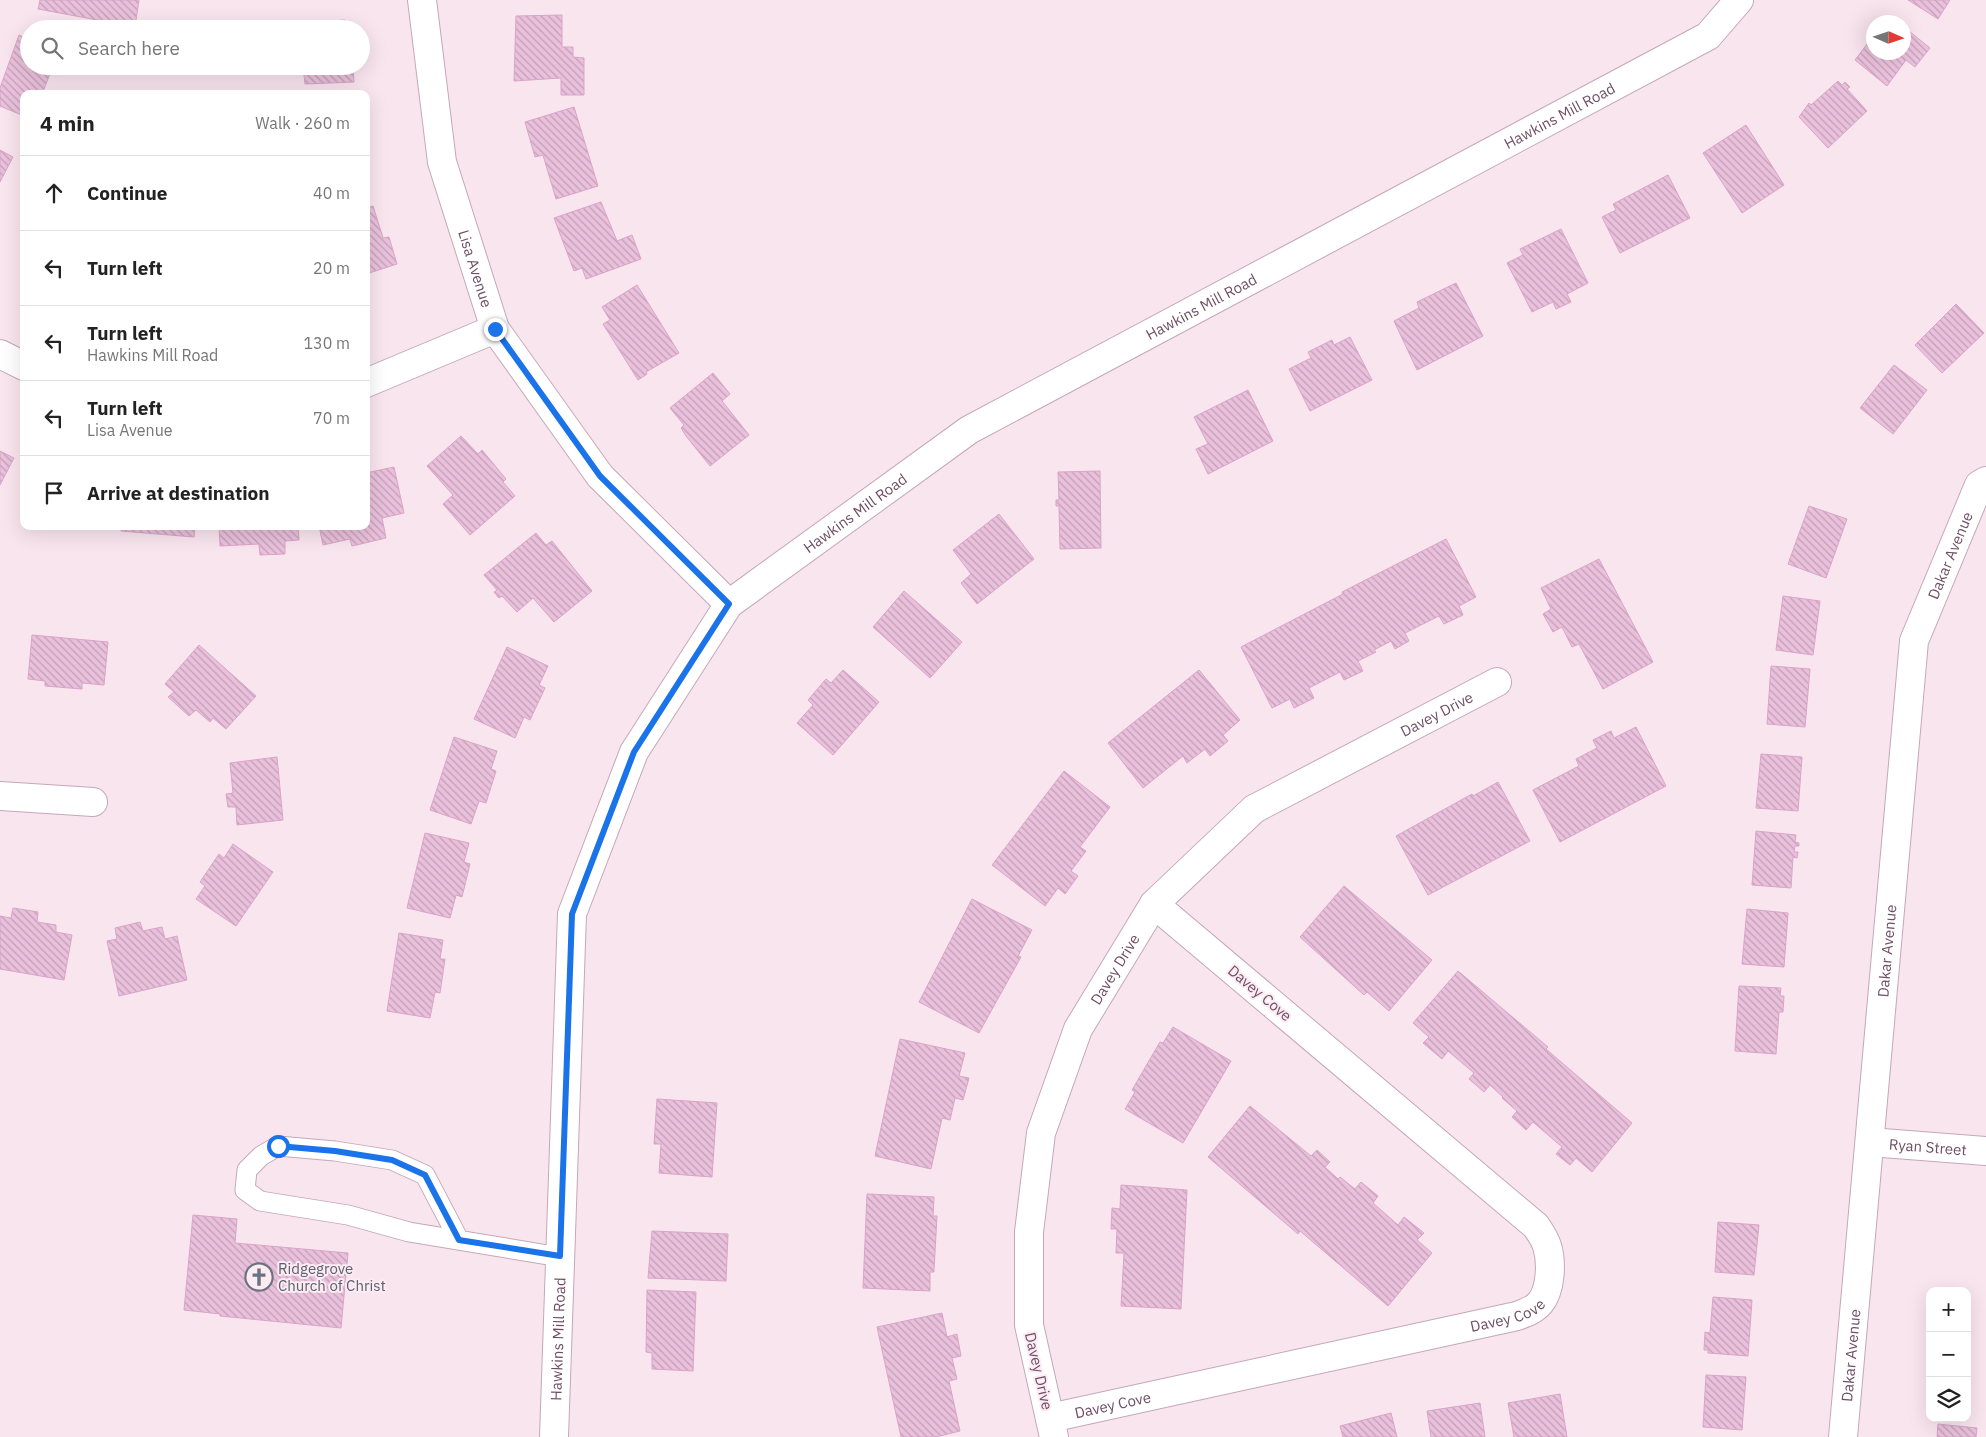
<!DOCTYPE html>
<meta charset="utf-8">
<style>
:root{--surface:#fff;--page:#f6f6f6;--text:#222;--muted:#767676;--line:#e0e0e0}
body{margin:0;font-family:"IBM Plex Sans",sans-serif;background:var(--page);color:var(--text)}
.controls{position:absolute;right:15px;bottom:15px;display:grid;overflow:hidden;border-radius:10px;box-shadow:0 5px 20px #0002}
.controls button{width:45px;height:45px;display:grid;place-items:center;padding:0;border:0;border-bottom:1px solid var(--line);background:var(--surface);color:var(--text);font:25px sans-serif}
.compass{position:absolute;left:1866px;top:15px;width:45px;height:45px;border-radius:50%;background:var(--surface);box-shadow:0 5px 20px #0002;rotate:93deg}
.stop{position:absolute;width:15px;height:15px;margin:-11px;border:4px solid #1a73e8;border-radius:50%;background:#fff}
.stop.end{background:#1a73e8;border-color:#fff;box-shadow:0 1px 5px #0008}
.list{margin:0;padding:0;list-style:none}
h2{display:flex;justify-content:space-between;align-items:center;height:65px;margin:0;padding:0 20px;font-size:21px}
h2 small{font-size:16px;font-weight:400;color:var(--muted)}
.list li{display:grid;grid-template-columns:32px 1fr auto;gap:15px;align-items:center;box-sizing:border-box;height:75px;padding:0 20px;border-top:1px solid var(--line)}
.list b{display:block;font-size:19px;white-space:nowrap}
.list p{margin:0;font-size:16px;white-space:nowrap;color:var(--muted)}
.list em{font-size:16px;font-style:normal;color:var(--muted)}
.icon{flex:none;width:28px;height:28px;fill:none;stroke:currentColor;stroke-width:2;stroke-linecap:round;stroke-linejoin:round}
.map{position:relative;flex:none;width:1986px;height:1437px;overflow:hidden}
.search{position:absolute;background:var(--surface);box-shadow:0 5px 20px #0002;left:20px;top:20px;width:350px;height:55px;display:flex;align-items:center;gap:12px;box-sizing:border-box;padding:0 18px;border-radius:28px;color:var(--muted);font-size:19px}
.panel{position:absolute;background:var(--surface);box-shadow:0 5px 20px #0002;left:20px;top:90px;width:350px;height:440px;border-radius:10px}
.map>svg:first-child{display:block}
.building{fill:url(#building-back-hatch);stroke:#dba3c9}
.lines{fill:none;stroke-linecap:round;stroke-linejoin:round}
.service-casing{stroke:#c3a8b9;stroke-width:21}
.minor-casing{stroke:#c3a8b9;stroke-width:30}
.tertiary-casing{stroke:#c3a8b9;stroke-width:30}
.service{stroke:#fff;stroke-width:19}
.minor{stroke:#fff;stroke-width:28}
.tertiary{stroke:#fff;stroke-width:28}
.route{stroke:#1a73e8;stroke-width:6}
.labels{text-anchor:middle;dominant-baseline:central;stroke-width:4;stroke-linejoin:round;paint-order:stroke}
.street-label{font-size:15px;fill:#6e4e64;stroke:#fcebf3}
.worship-label{font-size:15px;fill:#5b616d;stroke:#fcebf3;text-anchor:start}
</style>
<div class="map">
<svg width="1986" height="1437" viewBox="0 0 1986 1437">
<defs>
<pattern id="building-back-hatch" width="6" height="6" patternUnits="userSpaceOnUse" patternTransform="scale(1.25)"><rect width="6" height="6" fill="#eac1dc"/><path d="M-1 5l2 2M0 0l6 6M5-1l2 2" fill="none" stroke="#c29fb6"/></pattern>
</defs>
<rect width="100%" height="100%" fill="#f9e5ee"/>
<!-- building -->
<g class="building">
<path d="M40 0H139L135 27 38 9Z"/>
<path d="M1908 0H1950L1938 19Z"/>
<path d="M562 15V47H573V57L584 58V95H561V78L514 81 516 16Z"/>
<path d="M1889 15 1898 22H1883Z"/>
<path d="M345 20 346 29H302L301 23Z"/>
<path d="M1904 27 1930 48 1915 67 1906 60 1887 86 1855 60 1874 35V52H1904Z"/>
<path d="M19 35 29 40V66H53L42 94H24V116L0 106V88Z"/>
<path d="M303 66H353L354 82 305 84Z"/>
<path d="M1838 81 1842 85 1845 82 1850 87 1847 89 1867 111 1828 148 1799 117 1809 103 1811 105Z"/>
<path d="M574 107 598 186 556 199 543 155 535 157 525 122Z"/>
<path d="M1746 125 1784 185 1742 213 1703 153Z"/>
<path d="M0 150 13 157 0 182Z"/>
<path d="M1668 175 1690 218 1620 253 1602 217 1616 210 1613 204Z"/>
<path d="M601 202 617 241 632 235 641 259 586 279 582 268 574 271 554 218Z"/>
<path d="M373 206 383 238 389 237 397 264 366 274V208Z"/>
<path d="M1561 229 1588 283 1567 294 1571 302 1556 309 1553 302 1532 312 1507 263 1523 255 1520 249Z"/>
<path d="M1456 283 1483 336 1417 370 1394 321 1419 308 1417 302Z"/>
<path d="M637 285 679 353 646 372 647 374 638 380 603 324 610 320 602 307Z"/>
<path d="M1956 304 1984 333 1942 373 1915 345Z"/>
<path d="M1350 337 1372 380 1310 411 1289 369 1311 358 1308 352 1332 340 1334 345Z"/>
<path d="M1894 365 1927 390 1893 434 1860 408Z"/>
<path d="M713 373 730 394 722 401 749 435 710 466 686 436 681 428 684 425 670 408Z"/>
<path d="M1248 390 1273 441 1208 474 1196 449 1208 444 1194 417Z"/>
<path d="M461 436 478 454 482 450 506 479 503 482 515 496 470 535 443 504 453 495 427 466Z"/>
<path d="M0 451 14 458 0 485Z"/>
<path d="M394 467 404 513 382 518 386 538 352 546 350 539 323 545 319 526H366V473Z"/>
<path d="M1100 471 1101 548 1060 549 1059 506H1056V500H1059L1058 472Z"/>
<path d="M1809 506 1847 519 1826 578 1788 564Z"/>
<path d="M999 514 1034 559 977 604 961 583 971 574 953 550Z"/>
<path d="M121 526H195L194 537 121 531Z"/>
<path d="M219 526H298L299 540 285 541V554L260 555 259 544 220 546Z"/>
<path d="M536 533 546 545 552 541 592 591 554 622 533 598 517 612 502 596 499 598 494 592 497 590 484 575Z"/>
<path d="M1446 539 1476 597 1459 606 1463 615 1444 624 1439 616 1405 633 1409 641 1395 649 1391 641 1374 650 1376 652 1358 661 1363 671 1344 680 1340 672 1309 688 1314 698 1294 708 1290 699 1272 708 1241 647 1343 594 1342 592Z"/>
<path d="M1599 559 1653 662 1603 689 1579 644 1572 647 1562 627 1553 632 1543 614 1551 609 1541 588Z"/>
<path d="M904 591 962 642 930 678 873 627Z"/>
<path d="M1783 596 1820 601 1813 655 1776 650Z"/>
<path d="M32 635 108 642 104 685 82 683V689L45 686V681L28 679Z"/>
<path d="M199 645 256 696 226 729 213 718 210 722 196 710 189 716 168 697 174 692 165 684Z"/>
<path d="M507 647 548 666 539 685 545 688 530 720 524 717 515 738 474 719Z"/>
<path d="M1771 666 1810 669 1805 727 1767 724Z"/>
<path d="M843 670 879 702 833 755 797 723 813 705 808 700 826 679 831 683Z"/>
<path d="M1199 670 1240 720 1223 735 1228 741 1210 756 1205 749 1187 763 1183 756 1143 788 1108 743Z"/>
<path d="M1636 727 1666 786 1560 842 1533 790 1579 766 1576 759 1597 748 1593 740 1611 731 1614 738Z"/>
<path d="M454 737 497 751 491 769 496 771 486 803 479 801 471 824 430 810Z"/>
<path d="M1761 754 1802 757 1798 811 1756 808Z"/>
<path d="M277 757 283 820 237 825 236 807H228L226 794 233 793 230 763Z"/>
<path d="M1064 771 1110 807 1080 847 1086 851 1071 871 1078 876 1065 894 1058 888 1045 906 992 865Z"/>
<path d="M1498 782 1530 841 1428 895 1396 836 1472 794 1473 796Z"/>
<path d="M1756 831 1796 835 1795 842 1799 843V846H1795L1794 852H1798L1797 858 1793 857 1791 888 1752 885Z"/>
<path d="M425 833 469 843 464 862 470 864 462 897 456 895 450 918 407 908Z"/>
<path d="M233 844 273 872 236 926 196 899 205 886 200 882 219 854 224 858Z"/>
<path d="M1344 886 1432 960 1389 1011 1367 992 1364 995 1300 937Z"/>
<path d="M972 899 1032 930 1018 956 1021 957 979 1033 919 1002Z"/>
<path d="M13 908 38 912 37 922 56 925V932L72 935 64 980 0 969V916L11 918Z"/>
<path d="M1747 909 1788 913 1784 967 1742 964Z"/>
<path d="M140 922 143 931 162 927 165 939 177 936 187 980 119 996 107 941 117 939 115 928Z"/>
<path d="M399 933 443 940 440 959H445L440 993 435 992 430 1018 387 1011Z"/>
<path d="M1458 971 1548 1047 1546 1049 1632 1123 1592 1172 1576 1158 1570 1165 1556 1154 1562 1147 1533 1122 1526 1130 1512 1117 1517 1111 1502 1098 1503 1097 1490 1085 1484 1092 1469 1079 1474 1073 1448 1051 1442 1059 1423 1043 1429 1037 1413 1023Z"/>
<path d="M1739 986 1781 988 1780 996H1784L1783 1012H1779L1776 1054 1735 1051Z"/>
<path d="M1173 1027 1231 1061 1183 1143 1125 1109 1135 1092 1132 1090 1160 1042 1163 1043Z"/>
<path d="M900 1039 965 1053 959 1076 969 1078 963 1100 955 1098 950 1120 942 1118 931 1169 875 1156Z"/>
<path d="M657 1099 717 1103 712 1177 659 1173 661 1144H654Z"/>
<path d="M1250 1106 1311 1156 1317 1150 1330 1162 1325 1167 1338 1179 1340 1177 1355 1189 1361 1182 1378 1196 1373 1203 1398 1225 1404 1217 1424 1233 1417 1240 1432 1253 1388 1306 1300 1231 1298 1234 1208 1157Z"/>
<path d="M1121 1185 1187 1190 1181 1309 1121 1306 1124 1253H1116L1117 1229H1111L1112 1208 1120 1209Z"/>
<path d="M867 1194 934 1197 933 1216H937L934 1270V1272H930V1291L863 1288Z"/>
<path d="M193 1215 237 1219 235 1243 348 1253 341 1328 220 1316V1314L184 1310Z"/>
<path d="M1718 1222 1759 1225 1754 1275 1715 1272Z"/>
<path d="M652 1231 728 1234 726 1281 648 1278Z"/>
<path d="M647 1290 696 1292 693 1371 652 1369V1353L646 1352Z"/>
<path d="M1713 1297 1752 1300 1748 1356 1708 1353V1350H1704L1705 1332 1710 1333Z"/>
<path d="M942 1313 947 1337 957 1334 961 1356 952 1358 957 1379 949 1381 960 1431 936 1437H901L877 1327Z"/>
<path d="M1706 1375 1746 1377 1742 1430 1703 1427Z"/>
<path d="M1560 1394 1567 1437H1514L1508 1403Z"/>
<path d="M1480 1403 1485 1437H1431L1427 1411Z"/>
<path d="M1391 1413 1397 1437H1343L1340 1426Z"/>
<path d="M1938 1424 1977 1428 1976 1437H1937Z"/>
</g>
<g class="lines">
<!-- service casing -->
<g class="service-casing">
<path id="service" d="M459 1240 425 1175 392 1160 335 1151 278 1146 261 1156 247 1170 245 1190 260 1201 348 1215 409 1232 560 1257"/>
</g>
<!-- minor casing -->
<g class="minor-casing">
<g id="minor">
<path id="s1" d="M422 0 442 162 495 329 600 476 729 604"/>
<path d="M0 354 24 366"/>
<path d="M366 383 495 329"/>
<path d="M0 796 93 802"/>
<path id="s2" d="M1870 1142 1986 1151"/>
<path id="s3" d="M1050 1418 1517 1316C1525 1313 1534 1310 1540 1303 1551 1290 1552 1262 1547 1246 1545 1239 1540 1232 1536 1226L1154 904"/>
<path id="s4" d="M1054 1437 1029 1325V1232L1041 1133 1078 1029 1154 904 1254 809 1497 682"/>
<path id="s5" d="M1843 1437 1914 641 1979 485 1986 481"/>
</g>
</g>
<!-- tertiary casing -->
<g class="tertiary-casing">
<g id="tertiary">
<path id="s6" d="M554 1437 572 914 634 752 729 604 969 430 1708 36 1739 0"/>
</g>
</g>
<!-- service -->
<use href="#service" class="service"/>
<!-- minor -->
<use href="#minor" class="minor"/>
<!-- tertiary -->
<use href="#tertiary" class="tertiary"/>
</g>
<g class="lines">
<!-- route -->
<path class="route" d="M278 1146 335 1151 392 1160 425 1175 459 1240 560 1256 572 914 634 752 729 604 600 476 495 329"/>
</g>
<!-- icons -->
<defs>
<g id="church-ring" transform="scale(1.4375)"><circle r="9.5" fill="#fcebf3" stroke="#6b7280" stroke-width="1.5"/><path d="M-1.2-6h2.4v3.5h3.3v2.4h-3.3V6h-2.4V-.1h-3.3v-2.4h3.3Z" fill="#6b7280"/></g>
</defs>
<g fill-rule="evenodd">
<use href="#church-ring" x="259" y="1277"/>
</g>
<g class="labels">
<!-- street labels -->
<g class="street-label">
<text stroke="none"><textPath href="#s6" startOffset="1838">Hawkins Mill Road</textPath></text>
<text stroke="none"><textPath href="#s1" startOffset="275">Lisa Avenue</textPath></text>
<text stroke="none"><textPath href="#s6" startOffset="1432">Hawkins Mill Road</textPath></text>
<text stroke="none"><textPath href="#s6" startOffset="1028">Hawkins Mill Road</textPath></text>
<text stroke="none"><textPath href="#s5" startOffset="892">Dakar Avenue</textPath></text>
<text stroke="none"><textPath href="#s4" startOffset="908">Davey Drive</textPath></text>
<text stroke="none"><textPath href="#s5" startOffset="488">Dakar Avenue</textPath></text>
<text stroke="none"><textPath href="#s4" startOffset="488">Davey Drive</textPath></text>
<text transform="translate(1260 993) rotate(40)">Davey Cove</text>
<text stroke="none"><textPath href="#s2" startOffset="58">Ryan Street</textPath></text>
<text stroke="none"><textPath href="#s3" startOffset="469">Davey Cove</textPath></text>
<text stroke="none"><textPath href="#s6" startOffset="98">Hawkins Mill Road</textPath></text>
<text stroke="none"><textPath href="#s5" startOffset="82">Dakar Avenue</textPath></text>
<text transform="translate(1039 1371) rotate(77)">Davey Drive</text>
<text stroke="none"><textPath href="#s3" startOffset="64">Davey Cove</textPath></text>
</g>
<!-- worship labels -->
<g class="worship-label">
<text x="278" y="1268">Ridgegrove<tspan x="278" dy="17">Church of Christ</tspan></text>
</g>
</g>
</svg>
<div class="controls">
<button>+</button>
<button>−</button>
<button><svg class="icon" aria-label="layers" viewBox="0 0 24 24"><path d="M12 4l9 5-9 5-9-5zM3 14l9 5 9-5"/></svg></button>
</div>
<svg class="compass" viewBox="-18 -18 36 36"><path d="M0-13l5 13h-10z" fill="#e53935"/><path d="M0 13l5-13h-10z" fill="#767676"/></svg>
<div class="stop" style="left:278px;top:1146px"></div>
<div class="stop end" style="left:495px;top:329px"></div>
<div class="search"><svg class="icon" aria-label="search" viewBox="0 0 24 24"><circle cx="10" cy="10" r="6"/><path d="M15 15l6 6"/></svg>Search here</div>
<section class="panel">
<h2>4 min<small>Walk · 260 m</small></h2>
<ul class="list">
<li><svg class="icon" aria-label="ahead" viewBox="0 0 24 24"><path d="M12 20V5M6 11l6-6 6 6"/></svg><div><b>Continue</b></div><em>40 m</em></li>
<li><svg class="icon" aria-label="left" viewBox="0 0 24 24"><path d="M17 20v-9H6M10 6l-5 5 5 5"/></svg><div><b>Turn left</b></div><em>20 m</em></li>
<li><svg class="icon" aria-label="left" viewBox="0 0 24 24"><path d="M17 20v-9H6M10 6l-5 5 5 5"/></svg><div><b>Turn left</b><p>Hawkins Mill Road</p></div><em>130 m</em></li>
<li><svg class="icon" aria-label="left" viewBox="0 0 24 24"><path d="M17 20v-9H6M10 6l-5 5 5 5"/></svg><div><b>Turn left</b><p>Lisa Avenue</p></div><em>70 m</em></li>
<li><svg class="icon" aria-label="arrive" viewBox="0 0 24 24"><path d="M6 21V4h12l-3 4 3 4H6"/></svg><div><b>Arrive at destination</b></div></li>
</ul>
</section>
</div>
